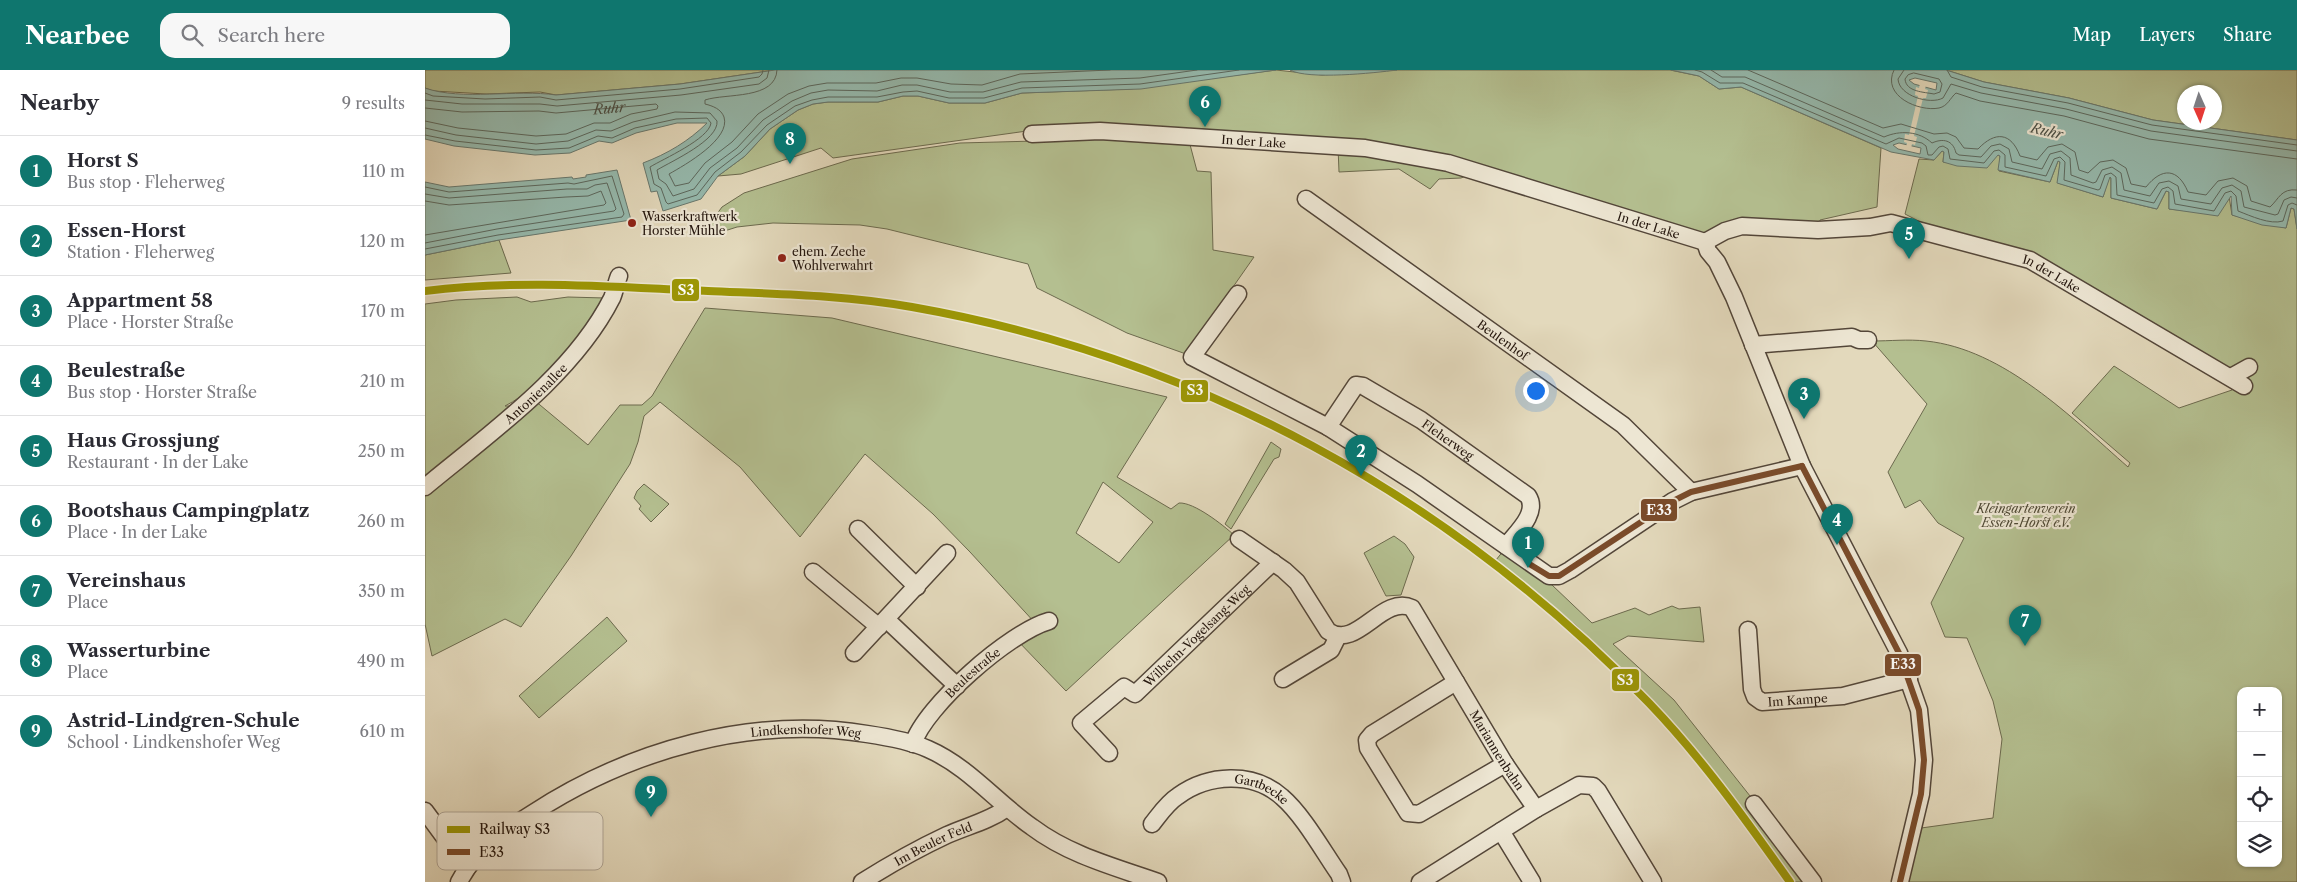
<!DOCTYPE html>
<meta charset="utf-8">
<style>
:root{--surface:#fff;--page:#f7f7f7;--text:#2b2b33;--muted:#7c7c81;--line:#e1e1e2;--accent:#0f766e}
body{margin:0;font-family:"Libre Caslon Text",serif;background:var(--page);color:var(--text)}
.controls{position:absolute;right:15px;bottom:15px;display:grid;overflow:hidden;border-radius:10px;box-shadow:0 1px 4px #0004}
.controls button{width:45px;height:45px;display:grid;place-items:center;padding:0;border:0;border-bottom:1px solid var(--line);background:var(--surface);color:var(--text);font:25px sans-serif}
.compass{position:absolute;left:1752px;top:15px;width:45px;height:45px;border-radius:50%;background:var(--surface);box-shadow:0 1px 4px #0004;rotate:177deg}
.you{position:absolute;left:1110px;top:320px;width:18px;height:18px;margin:-12px;border:4px solid #fff;border-radius:50%;background:#1a73e8;box-shadow:0 0 0 8px #1a73e833}
.badge{display:grid;place-items:center;width:32px;height:32px;border-radius:50%;background:var(--accent);color:#fff;font-size:16px;font-weight:700}
.pin{position:absolute;translate:-50% -41px;filter:drop-shadow(0 1px 2px #0008)}
.pin::after{content:'';position:absolute;top:26px;width:18px;height:15px;background:inherit;clip-path:polygon(0 0,100% 0,50% 100%)}
.list{margin:0;padding:0;list-style:none}
h2{display:flex;justify-content:space-between;align-items:center;height:65px;margin:0;padding:0 20px;font-size:21px}
h2 small{font-size:16px;font-weight:400;color:var(--muted)}
.list li{display:grid;grid-template-columns:32px 1fr auto;gap:15px;align-items:center;box-sizing:border-box;height:70px;padding:0 20px;border-top:1px solid var(--line)}
.list b{display:block;font-size:19px;white-space:nowrap}
.list p{margin:0;font-size:16px;white-space:nowrap;color:var(--muted)}
.list em{font-size:16px;font-style:normal;color:var(--muted)}
.icon{flex:none;width:28px;height:28px;fill:none;stroke:currentColor;stroke-width:2;stroke-linecap:round;stroke-linejoin:round}
.map{position:relative;flex:none;width:1872px;height:812px;overflow:hidden}
header{display:flex;align-items:center;gap:30px;box-sizing:border-box;height:70px;padding:0 25px;background:var(--accent);color:#fff}
header strong{font-size:24px}
nav{display:flex;gap:28px;margin-inline-start:auto;font-size:18px}
.search{width:350px;height:45px;background:var(--page);display:flex;align-items:center;gap:12px;box-sizing:border-box;padding:0 18px;border-radius:15px;color:var(--muted);font-size:19px}
main{display:flex}
aside{flex:1;background:var(--surface)}
.map>svg:first-child{display:block}
.green{fill:#b4bf90;stroke:#6c6a4e;fill-rule:evenodd}
.water{fill:#96baae;stroke:#68786e;fill-rule:evenodd}
.pier{fill:#e3d9bc}
.lines{fill:none;stroke-linecap:round;stroke-linejoin:round}
.shore{stroke:#5c685e;stroke-width:1}
.minor-casing{stroke:#534639;stroke-width:19}
.minor{stroke:#ede6d3;stroke-width:16}
.bus-1-casing{stroke:#ede6d3;stroke-width:10}
.bus-1{stroke:#7a4b2a;stroke-width:6}
.rail-1-casing{stroke:#ede6d3;stroke-width:11}
.rail-1{stroke:#9c9606;stroke-width:8}
.poi-dot{fill:#8f2418;stroke:#ede6d3;stroke-width:2}
.labels{text-anchor:middle;dominant-baseline:central;stroke-width:4.5;stroke-linejoin:round;paint-order:stroke}
.street-label{font-size:12px;fill:#23150d;stroke:#ede6d3}
.poi-label{font-size:12px;fill:#23150d;stroke:#ede6d3;text-anchor:start}
.park-label{font-size:12px;font-style:italic;fill:#4e4834;stroke:#ede6d3}
.water-label{font-size:14px;font-style:italic;fill:#4b4f45;stroke:#ede6d3}
.key{fill:#ede6d3;stroke:#b0a798;stroke-width:1}
.key-label{font-size:14px;fill:#23150d}
.line-badge{stroke:#ede6d3;stroke-width:2}
.badge-label{font-size:14px;text-anchor:middle;font-weight:bold;fill:#fff}
</style>
<header>
<strong>Nearbee</strong>
<div class="search"><svg class="icon" aria-label="search" viewBox="0 0 24 24"><circle cx="10" cy="10" r="6"/><path d="M15 15l6 6"/></svg>Search here</div>
<nav><a>Map</a><a>Layers</a><a>Share</a></nav>
</header>
<main>
<aside>
<h2>Nearby<small>9 results</small></h2>
<ul class="list">
<li><span class="badge">1</span><div><b>Horst S</b><p>Bus stop · Fleherweg</p></div><em>110 m</em></li>
<li><span class="badge">2</span><div><b>Essen-Horst</b><p>Station · Fleherweg</p></div><em>120 m</em></li>
<li><span class="badge">3</span><div><b>Appartment 58</b><p>Place · Horster Straße</p></div><em>170 m</em></li>
<li><span class="badge">4</span><div><b>Beulestraße</b><p>Bus stop · Horster Straße</p></div><em>210 m</em></li>
<li><span class="badge">5</span><div><b>Haus Grossjung</b><p>Restaurant · In der Lake</p></div><em>250 m</em></li>
<li><span class="badge">6</span><div><b>Bootshaus Campingplatz</b><p>Place · In der Lake</p></div><em>260 m</em></li>
<li><span class="badge">7</span><div><b>Vereinshaus</b><p>Place</p></div><em>350 m</em></li>
<li><span class="badge">8</span><div><b>Wasserturbine</b><p>Place</p></div><em>490 m</em></li>
<li><span class="badge">9</span><div><b>Astrid-Lindgren-Schule</b><p>School · Lindkenshofer Weg</p></div><em>610 m</em></li>
</ul>
</aside>
<div class="map">
<svg width="1872" height="812" viewBox="0 0 1872 812">
<rect width="100%" height="100%" fill="#e3d9bc"/>
<filter id="stains"><feTurbulence type="fractalNoise" baseFrequency=".004" numOctaves="4"/><feColorMatrix values="0 0 0 0 .2 0 0 0 0 .09 0 0 0 0 .02 0 0 0 .5 -.17"/></filter>
<radialGradient id="worn" r=".72"><stop offset=".6" stop-color="#630" stop-opacity="0"/><stop offset="1" stop-color="#630" stop-opacity=".3"/></radialGradient>
<!-- green -->
<g class="green">
<path d="M0 0H350L255 14 131 25 115 22 61 24 8 21 0 18Z"/>
<path d="M851 0 897 5 972 0H1245L1274 6 1294 19 1316 17 1456 78 1452 137 1395 150 1394 159 1317 154 1288 167 1050 102 1036 108 1014 109 1005 119 974 99 914 102 913 77 602 61 408 88 396 78 316 104 293 106 320 86 345 59 373 40 388 34 403 32H453L478 26H493L524 33H560L597 23 705 19Z"/>
<path d="M1521 0H1872V70L1728 50 1644 28 1559 12ZM1760 22H1790V52H1760Z"/>
<path d="M763 67 772 101 786 102 788 180 829 187 761 284 702 263 612 218 603 194 462 159 435 155 348 153 312 157 287 165 286 152 297 137 319 123 427 89 535 73Z"/>
<path d="M1517 81H1519L1518 92 1573 85 1575 86 1574 101 1625 112 1633 91 1635 92 1633 113 1678 127 1684 107 1686 108V128L1732 139 1741 121 1744 122V139L1764 141 1804 126 1807 145 1861 158 1866 138 1869 139 1872 159V812H1475L1489 759 1568 748 1577 669 1568 631 1542 568 1520 567 1506 533 1539 468 1513 453 1495 430 1480 438 1463 402 1502 334 1447 271C1465 271 1483 269 1501 271 1579 279 1647 348 1703 397L1705 393 1647 343 1689 296 1754 338 1807 320 1808 311 1607 188 1513 161 1480 144 1494 89 1509 90ZM1816 621H1853V793H1816Z"/>
<path d="M74 170 86 203 0 210V185Z"/>
<path d="M92 227 106 232 143 227 180 228 176 236C148 271 121 315 80 336H97L109 330 163 375 195 335H217L227 326 280 238 407 248 742 327 692 407 746 439 754 433C769 432 798 455 809 465L641 621 590 568 611 554 545 482 508 444 440 384 375 467 315 397 235 332 219 346 213 372 205 394 146 486 96 557 80 549 7 586 0 554V234L31 230ZM678 412 728 452 694 493 651 463Z"/>
<path d="M846 372 856 379 854 387 849 389 806 459 800 454Z"/>
<path d="M219 414 244 434 226 452 214 439 216 436 209 428 212 421Z"/>
<path d="M969 466 980 474 989 487 976 525 961 526 939 483Z"/>
<path d="M1079 480 1127 515 1167 553 1210 538 1224 545 1247 536 1254 539 1275 537 1279 572 1203 566 1188 574 1249 630 1329 731 1387 812H1370L1291 705 1228 631 1153 557 1071 490Z"/>
<path d="M182 547 202 571 114 648 94 626Z"/>
</g>
<!-- water -->
<g class="water">
<path d="M350 0H851L716 19 597 23 560 33H524L493 26H478L453 32H403L388 34 373 40 345 59 320 86 293 106 276 129 238 141 232 121 226 122 218 93C242 84 264 71 282 53H252L211 63 187 73 174 71 145 83 110 85 29 76 0 69V18C37 31 91 19 131 25L255 14Z"/>
<path d="M865 0H972C949 3 883 10 865 0Z"/>
<path d="M1246 0H1521L1559 12 1644 28 1728 50 1872 70V159L1869 139 1866 138 1861 158 1837 155 1807 145 1806 126 1793 146 1744 139V122L1741 121 1732 139 1686 128V108L1685 107 1678 127 1632 113 1635 92 1633 91 1625 112 1573 100 1575 86 1573 85 1562 98 1532 96 1518 92 1519 82 1517 81 1509 90 1466 82 1316 17 1294 19 1274 6ZM1490 8 1512 13 1511 20 1489 14 1484 10ZM1474 73 1496 78 1495 84 1473 79 1468 75Z"/>
<path d="M192 100 206 150 74 170 0 185V112L24 117 147 107 148 109 161 107V105Z"/>
</g>
<!-- pier -->
<path class="pier" d="M1495 13 1501 15 1500 19 1503 20 1501 28H1498L1489 66 1492 67 1490 75 1487 74 1486 78 1481 77 1482 73 1479 72 1480 64 1484 65 1493 26 1490 25 1491 17 1494 18Z"/>
<g class="lines">
<!-- shore -->
<g class="shore">
<path d="M352 0C351 30 301 23 280 30V34C288 36 296 39 299 47 306 69 260 95 244 104L250 116 264 113 280 93 307 72 333 44 363 24 384 16 402 13H451L476 8H492L526 14 557 15 595 4 685 0"/>
<path d="M1270 0 1277 2 1295 13H1318L1461 74 1474 68 1497 73 1501 76 1503 85H1507L1514 77 1518 76 1523 79 1525 89 1559 93 1569 81 1574 80 1580 85V97L1621 106 1629 89 1635 87 1640 92 1639 110 1673 120 1675 119 1680 105 1686 103 1691 107 1692 125 1729 133 1737 119 1743 117 1748 121 1750 134 1789 141 1800 123 1806 121 1811 126 1813 141C1826 146 1845 155 1858 151L1863 135 1867 133 1872 135"/>
<path d="M1286 0 1297 7H1320L1459 67C1475 60 1494 61 1507 73 1518 68 1528 70 1531 83L1534 85 1556 87 1566 76 1575 74 1584 79 1587 92 1617 99 1625 84 1636 81 1645 88 1646 105 1668 113 1671 112 1677 100 1687 97 1696 103 1699 120 1725 126 1734 113 1744 111 1753 116 1756 129 1786 134 1797 118 1807 115 1816 121 1819 137 1850 145 1853 144 1859 130 1866 127 1872 128"/>
<path d="M1323 0 1458 58 1476 54 1509 64 1522 63 1531 67 1539 78 1553 79C1570 61 1586 62 1595 86L1612 90 1623 77 1637 74 1650 82 1654 100 1663 103 1675 92 1688 90 1701 98 1706 114 1721 117C1737 97 1753 98 1763 122L1781 125 1793 111 1808 108 1822 116 1826 131 1845 137C1854 129 1856 118 1872 120"/>
<path d="M1469 0C1456 26 1494 42 1514 38 1523 36 1525 28 1531 23L1555 31 1639 46 1724 69 1872 89"/>
<path d="M1479 0 1473 9C1474 26 1505 35 1518 28L1526 14 1556 23 1641 39 1726 61 1872 81"/>
<path d="M1522 0 1526 7 1557 17 1643 33 1727 55 1872 75"/>
<path d="M1489 3 1514 9 1517 14 1515 22 1509 24C1499 22 1481 22 1480 9L1483 5Z"/>
<path d="M0 23 8 26 60 29 115 27 131 30 255 19 334 7 337 4 338 0"/>
<path d="M0 30 37 34H115L132 36 256 25 334 14 342 8 344 0"/>
<path id="s1" d="M0 38 37 42 114 41 131 43 231 34 233 36 232 39 206 44 185 53H169L141 64 111 66 33 58 0 51"/>
<path d="M0 58 31 65 111 74 143 71 171 60 186 61 208 52 250 42 285 43 292 51C294 70 247 91 232 100L234 109 241 114 248 126 269 119 285 98 312 78 338 50 367 31 386 23 403 20 452 21 477 15H492L525 22H558L596 12 715 8 772 0"/>
<path d="M0 65 30 71 111 80 144 78 173 66 187 68 210 58 251 49 282 48 286 53C284 69 238 89 225 97L229 114 236 118 241 132 243 134 272 125 290 102 316 82 342 55 370 36 387 30 403 27H452L478 22 492 21 524 28H559L597 18 715 14 814 0"/>
<path d="M0 117 24 122 143 113 149 114 187 106 199 144 197 147 73 165 0 179"/>
<path d="M0 124 24 128 142 119H162L170 115 182 113 191 139 189 141 72 159 0 173"/>
<path d="M0 131 24 135 141 127 163 126 176 121 181 133 179 135 0 165"/>
</g>
<!-- minor casing -->
<g class="minor-casing">
<g id="minor">
<path id="s2" d="M607 64 675 61 940 78 1023 93 1280 172 1300 161 1317 156 1393 160 1445 157 1466 153 1605 190 1819 316"/>
<path id="s3" d="M881 129 1198 355 1266 422"/>
<path d="M1280 172 1283 181 1292 192 1309 227 1377 396 1474 583 1494 640 1499 690 1496 724 1475 812"/>
<path d="M813 224 767 287 903 357 992 414 1124 506H1134L1145 500 1248 431 1266 422 1377 396"/>
<path d="M1328 275 1427 267 1434 270H1443"/>
<path d="M1806 307 1824 297"/>
<path id="s4" d="M903 357 931 315 938 316 996 350 1103 426C1114 443 1091 463 1081 476"/>
<path id="s5" d="M0 417C65 363 148 305 187 228 190 221 191 213 194 206"/>
<path d="M433 459 492 517"/>
<path id="s6" d="M814 469 859 500 872 512 903 561C932 581 957 524 987 538L1080 694 1111 739"/>
<path d="M388 502 454 557"/>
<path d="M461 549 532 616"/>
<path id="s7" d="M1323 560 1327 619 1330 627 1337 632 1418 626 1484 609"/>
<path d="M429 583 522 483"/>
<path d="M858 609 906 580 913 566"/>
<path d="M1031 612 947 664 942 670 943 678 983 743 994 744 1080 694"/>
<path id="s8" d="M488 674C500 636 585 562 624 551"/>
<path id="s9" d="M684 683 656 653 699 617 710 624 848 492"/>
<path d="M1329 734 1388 812"/>
<path d="M0 741 42 798"/>
<path id="s10" d="M727 754C735 744 742 733 753 726 783 704 828 701 857 727 878 745 898 781 914 804L917 812"/>
<path d="M1076 761 1107 812"/>
<path id="s11" d="M34 812C50 780 79 761 108 743 205 680 327 645 442 664 462 667 485 671 503 679 544 697 571 732 607 757 644 785 690 797 733 812"/>
<path id="s12" d="M437 812C464 795 492 779 522 765 542 756 564 751 582 738"/>
<path d="M995 812 1111 739 1154 715 1168 716 1173 721 1228 812"/>
</g>
</g>
<!-- minor -->
<use href="#minor" class="minor"/>
<!-- bus-1 casing -->
<g class="bus-1-casing">
<g id="bus-1">
<path d="M1377 396 1474 583 1494 640 1499 690 1496 724 1475 812"/>
<path d="M1106 495 1124 506H1134L1248 431 1266 422 1377 396"/>
</g>
</g>
<!-- bus-1 -->
<use href="#bus-1" class="bus-1"/>
<!-- rail-1 casing -->
<g class="rail-1-casing">
<path id="rail-1" d="M0 221C95 209 188 217 283 221 351 224 420 225 487 237 771 287 1024 425 1224 633 1276 687 1321 750 1365 812"/>
</g>
<!-- rail-1 -->
<use href="#rail-1" class="rail-1"/>
</g>
<!-- markers -->
<g class="poi-dot">
<circle cx="207" cy="153" r="5"/>
<circle cx="357" cy="188" r="5"/>
</g>
<g class="labels">
<!-- street labels -->
<g class="street-label">
<text stroke="none"><textPath href="#s2" startOffset="222">In der Lake</textPath></text>
<text stroke="none"><textPath href="#s2" startOffset="628">In der Lake</textPath></text>
<text stroke="none"><textPath href="#s2" startOffset="1046">In der Lake</textPath></text>
<text stroke="none"><textPath href="#s3" startOffset="242">Beulenhof</textPath></text>
<text stroke="none"><textPath href="#s5" startOffset="145">Antonienallee</textPath></text>
<text stroke="none"><textPath href="#s4" startOffset="158">Fleherweg</textPath></text>
<text stroke="none"><textPath href="#s9" startOffset="195">Wilhelm-Vogelsang-Weg</textPath></text>
<text stroke="none"><textPath href="#s8" startOffset="94">Beulestraße</textPath></text>
<text stroke="none"><textPath href="#s7" startOffset="112">Im Kampe</textPath></text>
<text stroke="none"><textPath href="#s11" startOffset="392">Lindkenshofer Weg</textPath></text>
<text stroke="none"><textPath href="#s6" startOffset="389">Mariannenbahn</textPath></text>
<text stroke="none"><textPath href="#s10" startOffset="128">Gartbecke</textPath></text>
<text stroke="none"><textPath href="#s12" startOffset="81">Im Beuler Feld</textPath></text>
</g>
<!-- poi labels -->
<g class="poi-label">
<text x="217" y="146">Wasserkraftwerk<tspan x="217" dy="14">Horster Mühle</tspan></text>
<text x="367" y="181">ehem. Zeche<tspan x="367" dy="14">Wohlverwahrt</tspan></text>
</g>
<!-- park labels -->
<g class="park-label">
<text x="1601" y="438">Kleingartenverein<tspan x="1601" dy="14">Essen-Horst e.V.</tspan></text>
</g>
<!-- water labels -->
<g class="water-label">
<text stroke="none"><textPath href="#s1" startOffset="185">Ruhr</textPath></text>
<text transform="translate(1622 61) rotate(13)">Ruhr</text>
</g>
</g>
<!-- legend -->
<rect x="12" y="742" width="166" height="58" rx="8" class="key"/>
<rect x="22" y="756" width="23" height="7" fill="#9c9606"/>
<rect x="22" y="779" width="23" height="6" fill="#7a4b2a"/>
<g class="key-label">
<text x="54" y="764">Railway S3</text>
<text x="54" y="787">E33</text>
</g>
<g class="line-badge">
<rect x="246" y="208" width="29" height="24" rx="5" fill="#9c9606"/>
<rect x="755" y="309" width="29" height="24" rx="5" fill="#9c9606"/>
<rect x="1215" y="428" width="38" height="24" rx="5" fill="#7a4b2a"/>
<rect x="1459" y="583" width="38" height="24" rx="5" fill="#7a4b2a"/>
<rect x="1186" y="598" width="29" height="24" rx="5" fill="#9c9606"/>
</g>
<g class="badge-label">
<text x="261" y="225">S3</text>
<text x="770" y="325">S3</text>
<text x="1234" y="445">E33</text>
<text x="1478" y="599">E33</text>
<text x="1200" y="615">S3</text>
</g>
<rect width="100%" height="100%" filter="url(#stains)"/>
<rect width="100%" height="100%" fill="url(#worn)"/>
</svg>
<div class="controls">
<button>+</button>
<button>−</button>
<button><svg class="icon" aria-label="locate" viewBox="0 0 24 24"><circle cx="12" cy="12" r="6"/><path d="M12 2v4M12 18v4M2 12h4M18 12h4"/></svg></button>
<button><svg class="icon" aria-label="layers" viewBox="0 0 24 24"><path d="M12 4l9 5-9 5-9-5zM3 14l9 5 9-5"/></svg></button>
</div>
<svg class="compass" viewBox="-18 -18 36 36"><path d="M0-13l5 13h-10z" fill="#e53935"/><path d="M0 13l5-13h-10z" fill="#7c7c81"/></svg>
<div class="you"></div>
<div class="pin badge" style="left:1103px;top:498px">1</div>
<div class="pin badge" style="left:936px;top:406px">2</div>
<div class="pin badge" style="left:1379px;top:349px">3</div>
<div class="pin badge" style="left:1412px;top:475px">4</div>
<div class="pin badge" style="left:1484px;top:189px">5</div>
<div class="pin badge" style="left:780px;top:57px">6</div>
<div class="pin badge" style="left:1600px;top:576px">7</div>
<div class="pin badge" style="left:365px;top:94px">8</div>
<div class="pin badge" style="left:226px;top:747px">9</div>
</div>
</main>
